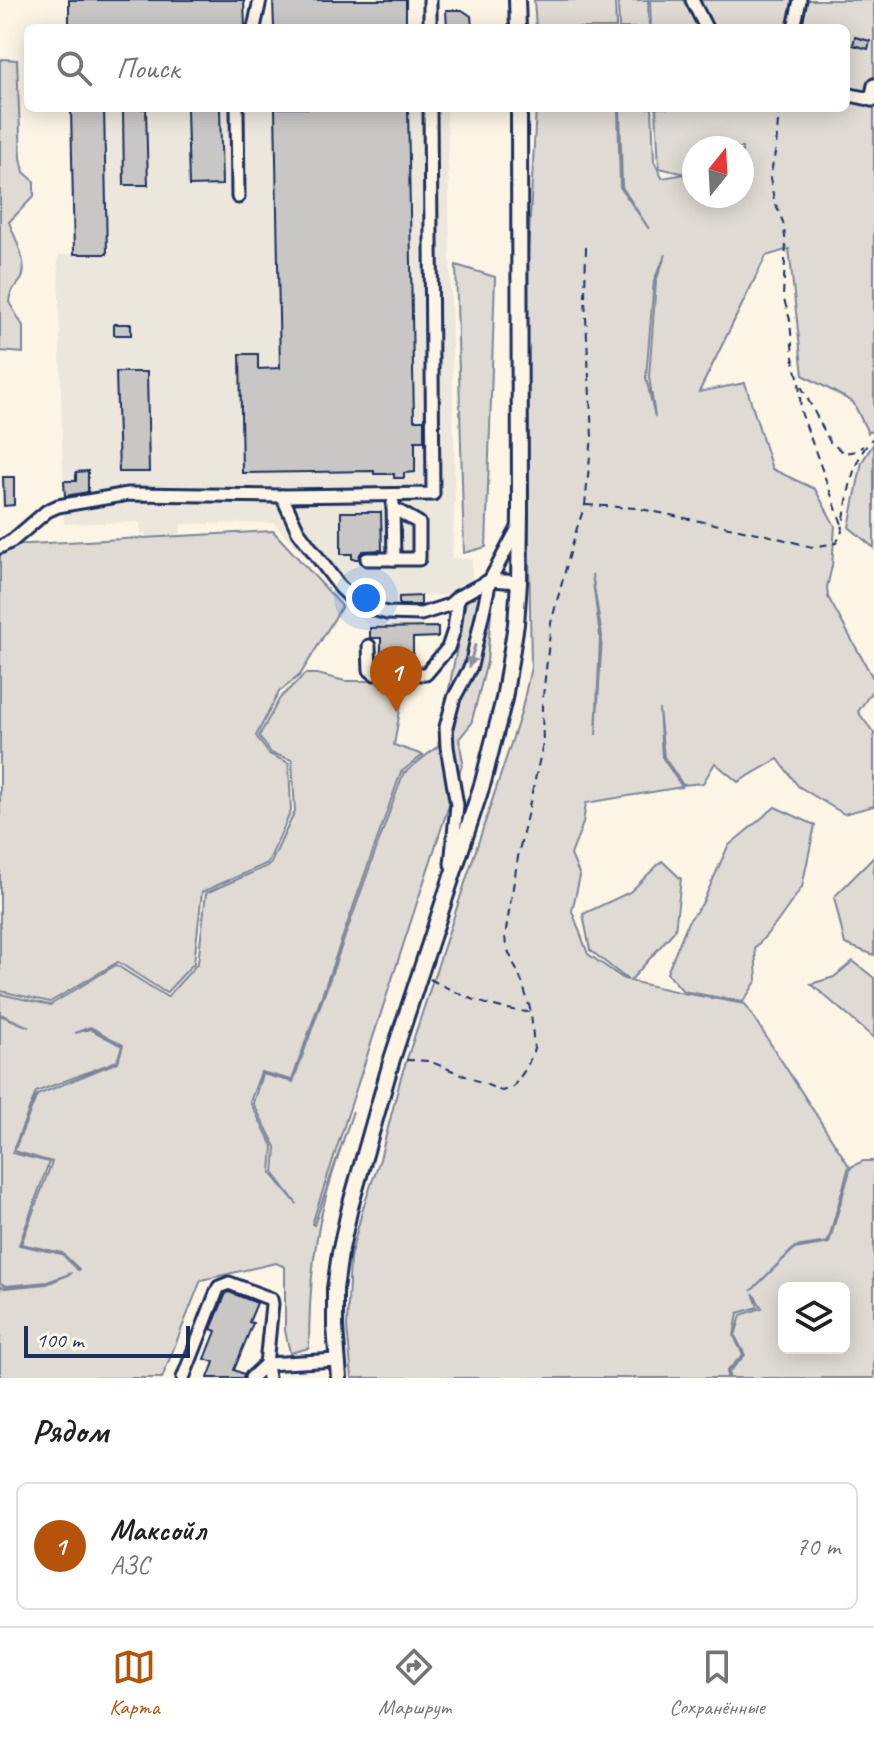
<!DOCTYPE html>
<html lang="ru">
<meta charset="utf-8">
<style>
:root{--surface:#fff;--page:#f6f6f6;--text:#202124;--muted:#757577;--line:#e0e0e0;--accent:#b45309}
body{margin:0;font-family:Caveat,sans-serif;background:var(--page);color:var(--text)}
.controls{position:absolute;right:24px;bottom:24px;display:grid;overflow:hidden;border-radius:12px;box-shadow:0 4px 20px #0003}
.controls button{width:72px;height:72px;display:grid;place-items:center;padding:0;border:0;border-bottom:2px solid var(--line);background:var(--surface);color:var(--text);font:40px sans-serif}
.compass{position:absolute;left:682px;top:136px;width:72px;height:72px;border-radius:50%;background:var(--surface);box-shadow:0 4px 20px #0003;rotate:18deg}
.scale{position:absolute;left:24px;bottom:20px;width:166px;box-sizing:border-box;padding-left:8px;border:4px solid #1b2f5e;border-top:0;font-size:22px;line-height:28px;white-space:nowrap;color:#1b2f5e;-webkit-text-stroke:6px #fcf5e5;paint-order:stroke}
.you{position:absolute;left:366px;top:598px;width:28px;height:28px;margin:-20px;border:6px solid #fff;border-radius:50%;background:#1a73e8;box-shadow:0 0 0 12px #1a73e833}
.badge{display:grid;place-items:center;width:52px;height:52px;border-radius:50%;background:var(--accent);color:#fff;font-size:26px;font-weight:700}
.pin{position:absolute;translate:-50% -66px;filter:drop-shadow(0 2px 4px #0008)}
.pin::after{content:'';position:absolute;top:42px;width:28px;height:24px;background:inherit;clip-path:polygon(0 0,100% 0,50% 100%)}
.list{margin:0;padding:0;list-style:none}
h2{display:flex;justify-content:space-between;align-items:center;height:104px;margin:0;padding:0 32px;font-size:34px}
h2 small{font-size:26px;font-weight:400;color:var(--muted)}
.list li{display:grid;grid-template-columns:52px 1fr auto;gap:24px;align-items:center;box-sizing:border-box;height:128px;margin:0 16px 16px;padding:0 16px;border:2px solid var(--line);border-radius:12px}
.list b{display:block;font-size:30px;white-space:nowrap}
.list p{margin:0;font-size:26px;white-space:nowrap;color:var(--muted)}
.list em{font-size:26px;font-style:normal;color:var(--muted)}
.icon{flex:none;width:44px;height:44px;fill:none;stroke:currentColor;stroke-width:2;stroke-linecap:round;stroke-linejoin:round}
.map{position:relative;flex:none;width:874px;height:1378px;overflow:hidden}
.search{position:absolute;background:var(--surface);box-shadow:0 4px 20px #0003;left:24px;right:24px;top:24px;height:88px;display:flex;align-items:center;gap:20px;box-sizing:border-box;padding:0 28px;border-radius:12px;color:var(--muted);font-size:30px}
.sheet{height:248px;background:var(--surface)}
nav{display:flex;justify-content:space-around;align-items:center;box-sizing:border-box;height:112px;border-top:2px solid var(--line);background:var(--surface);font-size:22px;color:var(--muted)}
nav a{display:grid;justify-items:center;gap:4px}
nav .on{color:var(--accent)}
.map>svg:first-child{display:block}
.built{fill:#ece7dc}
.green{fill:#dfdbd4;stroke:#7d8599;stroke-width:2;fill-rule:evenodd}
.building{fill:#c8c7c6;stroke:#1b2f5e;stroke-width:2}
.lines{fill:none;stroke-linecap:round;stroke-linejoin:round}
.minor-casing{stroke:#1b2f5e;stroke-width:17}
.major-casing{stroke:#1b2f5e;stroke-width:20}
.path{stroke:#1b2f5e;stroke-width:2;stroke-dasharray:8 6;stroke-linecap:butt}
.minor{stroke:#fcf5e5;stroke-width:11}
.major{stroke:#fcf5e5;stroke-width:14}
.oneway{fill:#8c92a2}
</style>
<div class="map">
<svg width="874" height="1378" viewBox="0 0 874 1378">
<rect width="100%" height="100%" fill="#fcf5e5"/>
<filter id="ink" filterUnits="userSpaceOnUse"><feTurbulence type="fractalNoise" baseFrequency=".0125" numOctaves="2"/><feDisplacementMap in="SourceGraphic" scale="16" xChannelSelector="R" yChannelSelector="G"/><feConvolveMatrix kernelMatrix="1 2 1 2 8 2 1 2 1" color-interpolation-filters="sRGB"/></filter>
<g filter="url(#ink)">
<!-- built -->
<path class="built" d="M71 108H447L455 494 452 558 472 559V579L448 595 421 596 422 627H438V637L413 638V665L381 666V638H370V628L274 523 181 524 180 546H146V534H141L140 522 64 524 58 255 74 254Z"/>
<!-- green -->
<g class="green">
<path d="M534 0H615L616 28H536Z"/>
<path d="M618 0H648L649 28H619Z"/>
<path d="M650 0H874V429L868 433 853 402 803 375 789 249 766 256 699 392 745 383 772 469 815 489 835 526 832 566 827 587 828 597 874 680V688L858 712 874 733V806L844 814 798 786 778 759 738 782 715 763 703 783 683 785 664 757 659 709 662 757 682 787 586 803 583 823 571 855 580 876 572 911 588 954 624 979 628 980 590 950 583 914 630 892 662 861 681 879 675 930 630 981 683 993 745 1004 849 1166 828 1242 795 1247 751 1291 794 1249 829 1243 851 1167 863 1161H874V1378H729V1372L745 1355 735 1336 741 1315 762 1308 753 1293 758 1307 738 1313 734 1336 743 1355 727 1371V1378H352L347 1327 350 1258 363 1208 380 1159 401 1077 521 713 531 667 525 310 536 108H618L620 187 649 229 622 187 620 108H652L654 161 662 178 686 174 659 168 656 108H846V28H651ZM694 148H742V196H694ZM666 254 656 281 649 377 655 417 646 378 654 280ZM592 574 602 636 596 735 600 636ZM784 1288H844V1348H784Z"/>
<path d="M2 59 17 60 21 158 24 172 34 181V196L9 222C14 236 30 266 21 280 13 292 12 283 9 302L23 326V353L0 351V62Z"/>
<path d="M456 265 495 277 486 547 464 553Z"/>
<path d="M874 443V548L849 527 862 462Z"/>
<path d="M273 531 342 606 300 675 279 692 256 736 269 754 289 763 291 811 268 863 202 892 194 963 166 993 118 962 50 1002 0 991V550L10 545Z"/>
<path d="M493 587 487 662 471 724 459 739 463 762 312 1224 314 1225 353 1111C343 1141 333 1170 325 1200 313 1245 309 1301 309 1348L290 1353 285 1330V1267L276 1263 201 1280 162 1378H0V1286L5 1288 47 1284 72 1273 47 1282 6 1286 0 1283V1015L29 1027 0 1014V994L50 1005 116 965 167 997 198 963 206 893 270 865 295 811 292 760 271 753 259 736 280 698 305 674H317L345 681H405L394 745 423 755 401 772 292 1080 261 1072 250 1102 273 1146 271 1173 297 1204 274 1174 276 1147 253 1103 262 1074 293 1082 403 774 438 746 466 601ZM90 1027 123 1045 118 1062 37 1095 14 1151 52 1162 21 1244 62 1253 79 1269 78 1270 62 1254 19 1245 49 1162 12 1153 36 1092 117 1061 122 1046 90 1029 75 1033Z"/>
<path d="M775 807 815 825 802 887 775 925 755 948 757 980 743 1002 683 991 667 973 688 922 702 904 728 846Z"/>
<path d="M874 857V955L845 944 834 897Z"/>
<path d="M853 961 874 978V1038L811 984 834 977Z"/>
</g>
<!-- building -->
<g class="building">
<path d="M69 0H244L245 28H69Z"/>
<path d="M273 0H406V28H274Z"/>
<path d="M446 10H462L471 16 472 28H447Z"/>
<path d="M855 37 870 41 868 49 853 45Z"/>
<path d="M71 108H104L107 254H74Z"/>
<path d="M187 108H220L222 185 189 186Z"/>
<path d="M275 108H408L414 420H424V441H415V472L404 473V478H394V474H374V471L242 473 240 354H258V369L280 368Z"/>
<path d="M123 109H146L148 185H124Z"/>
<rect x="114" y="324" width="17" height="11"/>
<path d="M116 372H147L149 472H119Z"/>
<path d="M88 471V492L65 496 64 481H76V472Z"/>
<path d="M3 477H14V505L4 506Z"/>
<path d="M341 512H381L382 550 363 551 360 554 359 559H352V554H341Z"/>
<path d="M421 596V605H399V597Z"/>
<path d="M438 627V637L413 638V665L381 666V638H370V628Z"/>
<path d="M229 1292 257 1303 249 1322 253 1323 234 1370 244 1374 243 1378H208L214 1362 205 1359 216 1331 211 1329 226 1293Z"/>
</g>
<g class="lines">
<!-- minor casing -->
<g class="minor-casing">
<g id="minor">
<path d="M430 0V28"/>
<path d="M692 0 706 28"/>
<path d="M254 28 260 0"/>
<path d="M794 28 800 0"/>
<path d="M846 94 874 100"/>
<path d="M871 100 874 85"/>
<path d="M237 108 238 197"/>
<path d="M282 496 298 531 340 587 354 601 369 608 387 613 421 614 449 605 458 597 490 580 519 582"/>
<path d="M393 503 394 559"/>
<path d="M0 547 12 541 47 511 58 506 128 494 282 496 433 494 430 108"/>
<path d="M367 559H419V523L393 508"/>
<path d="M369 646 370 670 375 674H426L448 648 454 630 458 597"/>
<path d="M451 864 457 805 447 747 446 727 454 698 471 666 490 580 519 526"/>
<path d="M183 1378 217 1291 219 1287 229 1283 271 1299 272 1304 266 1364 268 1378"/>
<path d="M251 1378 266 1364 337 1360"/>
</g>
</g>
<!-- major casing -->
<g class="major-casing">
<g id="major">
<path d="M517 0 518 28"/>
<path d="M339 1378 335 1327V1289L340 1253 350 1207 392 1059 483 782 504 699 516 624 519 582 520 513 519 108"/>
</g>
</g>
<!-- path -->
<g class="path">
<path d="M779 108 776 148 770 178 774 200 783 222 786 244 783 296 790 320 793 357 799 381 801 412 843 527"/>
<path d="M801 386 830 442 844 453 856 451 863 446"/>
<path d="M586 505 636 508 763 534 812 547 836 543 841 535C848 502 849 461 874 437"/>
<path d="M430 979C466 998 489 1008 529 1012"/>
<path d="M406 1060 429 1061 502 1091 513 1087 527 1067 534 1049 531 1012 522 982 506 946 505 936 519 851 543 744 542 706 551 623 576 531 585 505 592 437 585 298 586 246"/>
</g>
<!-- minor -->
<use href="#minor" class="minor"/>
<!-- major -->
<use href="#major" class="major"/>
</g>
<!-- one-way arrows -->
<defs><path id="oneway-solid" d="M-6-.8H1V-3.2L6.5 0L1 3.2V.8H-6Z" transform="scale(2)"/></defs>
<use class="oneway" href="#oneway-solid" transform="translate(472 656) rotate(105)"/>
</g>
</svg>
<div class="controls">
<button><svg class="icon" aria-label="layers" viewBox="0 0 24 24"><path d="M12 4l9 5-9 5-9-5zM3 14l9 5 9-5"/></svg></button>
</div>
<svg class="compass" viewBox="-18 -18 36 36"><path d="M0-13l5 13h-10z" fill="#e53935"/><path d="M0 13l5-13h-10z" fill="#757577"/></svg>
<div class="scale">100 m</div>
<div class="you"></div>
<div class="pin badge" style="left:396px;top:712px">1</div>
<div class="search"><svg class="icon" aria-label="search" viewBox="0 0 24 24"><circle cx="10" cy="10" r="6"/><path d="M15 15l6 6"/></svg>Поиск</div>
</div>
<section class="sheet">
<h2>Рядом<small></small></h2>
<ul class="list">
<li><span class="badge">1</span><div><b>Максойл</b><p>АЗС</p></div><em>70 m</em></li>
</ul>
</section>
<nav>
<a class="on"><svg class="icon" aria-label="map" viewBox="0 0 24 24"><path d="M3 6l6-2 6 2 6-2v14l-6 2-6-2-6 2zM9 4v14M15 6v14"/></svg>Карта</a>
<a><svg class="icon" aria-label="directions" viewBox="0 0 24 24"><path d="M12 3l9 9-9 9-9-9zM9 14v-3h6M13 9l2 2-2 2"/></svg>Маршрут</a>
<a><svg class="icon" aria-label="saved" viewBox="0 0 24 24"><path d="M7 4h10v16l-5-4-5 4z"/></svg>Сохранённые</a>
</nav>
